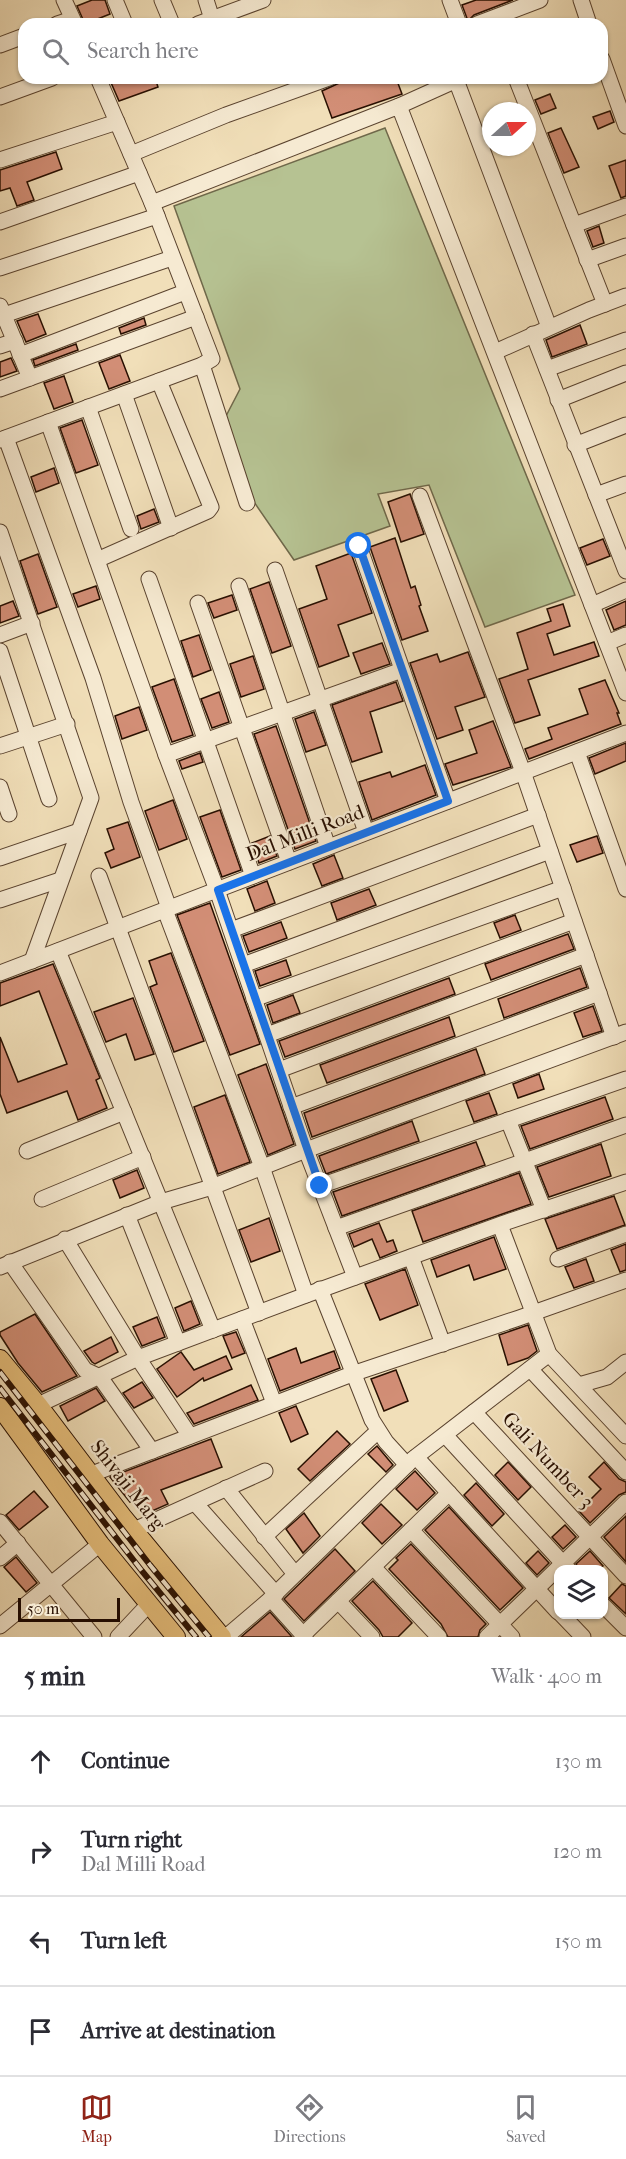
<!DOCTYPE html>
<meta charset="utf-8">
<style>
:root{--surface:#fff;--page:#f7f7f7;--text:#2b2b33;--muted:#7c7c81;--line:#e1e1e2;--accent:#8f2418}
body{margin:0;font-family:"IM FELL French Canon",serif;background:var(--page);color:var(--text)}
.controls{position:absolute;right:18px;bottom:18px;display:grid;overflow:hidden;border-radius:12px;box-shadow:0 2px 4px #0004}
.controls button{width:54px;height:54px;display:grid;place-items:center;padding:0;border:0;border-bottom:2px solid var(--line);background:var(--surface);color:var(--text);font:30px sans-serif}
.compass{position:absolute;left:482px;top:102px;width:54px;height:54px;border-radius:50%;background:var(--surface);box-shadow:0 2px 4px #0004;rotate:69deg}
.scale{position:absolute;left:18px;bottom:15px;width:102px;box-sizing:border-box;padding-left:6px;border:3px solid #280f01;border-top:0;font-size:16px;line-height:21px;white-space:nowrap;color:#280f01;-webkit-text-stroke:4px #f6ead2;paint-order:stroke}
.stop{position:absolute;width:18px;height:18px;margin:-14px;border:4px solid #1a73e8;border-radius:50%;background:#fff}
.stop.end{background:#1a73e8;border-color:#fff;box-shadow:0 2px 6px #0008}
.list{margin:0;padding:0;list-style:none}
h2{display:flex;justify-content:space-between;align-items:center;height:78px;margin:0;padding:0 24px;font-size:26px}
h2 small{font-size:20px;font-weight:400;color:var(--muted)}
.list li{display:grid;grid-template-columns:39px 1fr auto;gap:18px;align-items:center;box-sizing:border-box;height:90px;padding:0 24px;border-top:2px solid var(--line)}
.list b{display:block;font-size:22px;white-space:nowrap}
.list p{margin:0;font-size:20px;white-space:nowrap;color:var(--muted)}
.list em{font-size:20px;font-style:normal;color:var(--muted)}
.icon{flex:none;width:33px;height:33px;fill:none;stroke:currentColor;stroke-width:2;stroke-linecap:round;stroke-linejoin:round}
.map{position:relative;flex:none;width:626px;height:1637px;overflow:hidden}
.search{position:absolute;background:var(--surface);box-shadow:0 2px 4px #0004;left:18px;right:18px;top:18px;height:66px;display:flex;align-items:center;gap:15px;box-sizing:border-box;padding:0 21px;border-radius:18px;color:var(--muted);font-size:22px}
.sheet{height:438px;background:var(--surface)}
nav{display:flex;justify-content:space-around;align-items:center;box-sizing:border-box;height:84px;border-top:2px solid var(--line);background:var(--surface);font-size:16px;color:var(--muted)}
nav a{display:grid;justify-items:center;gap:3px}
nav .on{color:var(--accent)}
.map>svg:first-child{display:block}
.green{fill:#b6c292;stroke:#6f684a;stroke-width:1.5}
.building{fill:#d28e76;stroke:#280f01;stroke-width:1.5}
.lines{fill:none;stroke-linecap:round;stroke-linejoin:round}
.minor-casing{stroke:#5a432f;stroke-width:17}
.major-casing{stroke:#280f01;stroke-width:20}
.minor{stroke:#f6ead2;stroke-width:15}
.major{stroke:#e8c07c;stroke-width:18}
.rail-casing{stroke:#280f01;stroke-width:6}
.rail{stroke:#f6ead2;stroke-width:4;stroke-dasharray:11;stroke-linecap:butt}
.route{stroke:#1a73e8;stroke-width:8}
.labels{text-anchor:middle;dominant-baseline:central;stroke-width:4.5;stroke-linejoin:round;paint-order:stroke}
.street-label{font-size:20px;fill:#280f01;stroke:#f6ead2}
</style>
<div class="map">
<svg width="626" height="1637" viewBox="0 0 626 1637">
<rect width="100%" height="100%" fill="#f1dfb9"/>
<filter id="stains"><feTurbulence type="fractalNoise" baseFrequency=".00333" numOctaves="4"/><feColorMatrix values="0 0 0 0 .2 0 0 0 0 .09 0 0 0 0 .02 0 0 0 .5 -.17"/></filter>
<radialGradient id="worn" r=".72"><stop offset=".6" stop-color="#630" stop-opacity="0"/><stop offset="1" stop-color="#630" stop-opacity=".3"/></radialGradient>
<!-- green -->
<path class="green" d="M385 128 575 595 485 627 429 485 378 494 390 526 294 560 254 502 225 418 240 389 174 206Z"/>
<!-- building -->
<g class="building">
<path d="M92 0H105L110 14 85 24 77 6Z"/>
<path d="M476 0H513L474 15 468 21 462 5Z"/>
<path d="M109 78H155L158 87 119 101Z"/>
<path d="M350 78H396L402 94 332 118 322 91Z"/>
<path d="M550 94 556 108 541 114 535 100Z"/>
<path d="M610 111 614 122 598 129 593 117Z"/>
<path d="M561 128 579 167 564 173 548 133Z"/>
<path d="M56 152 62 169 27 182 34 200 17 206 10 188 0 191V170Z"/>
<path d="M626 160V196L621 198 609 166Z"/>
<path d="M599 226 604 243 593 247 587 231Z"/>
<path d="M38 314 46 334 26 342 17 321Z"/>
<path d="M144 318 146 325 121 334 119 328Z"/>
<path d="M580 325 587 344 552 357 546 340Z"/>
<path d="M76 344 78 350 35 366 33 360Z"/>
<path d="M120 355 130 381 109 389 99 363Z"/>
<path d="M11 358 17 371 0 377V362Z"/>
<path d="M64 376 73 402 54 409 44 383Z"/>
<path d="M82 420 98 465 76 473 60 428Z"/>
<path d="M54 468 59 483 36 492 31 477Z"/>
<path d="M410 494 424 534 401 542 388 502Z"/>
<path d="M154 509 159 522 141 529 137 516Z"/>
<path d="M395 538 411 588 415 586 421 605 419 606 428 631 402 640 370 547Z"/>
<path d="M603 539 610 556 587 565 580 548Z"/>
<path d="M351 553 372 613 338 625 349 656 319 667 299 609 327 599 316 566Z"/>
<path d="M38 554 57 607 38 614 20 561Z"/>
<path d="M269 582 291 646 272 653 250 589Z"/>
<path d="M96 586 100 599 78 607 73 594Z"/>
<path d="M232 595 237 610 214 618 208 603Z"/>
<path d="M13 601 19 616 0 623V606Z"/>
<path d="M626 601V625L614 630 606 610Z"/>
<path d="M563 604 570 626 547 634 554 655 594 642 599 656 528 680 540 715 515 723 499 679 528 669 517 633 551 621 547 609Z"/>
<path d="M199 635 211 670 193 677 181 641Z"/>
<path d="M382 643 390 664 361 674 353 653Z"/>
<path d="M468 652 485 697 455 707 463 730 437 739 410 663 437 654 440 662Z"/>
<path d="M253 656 264 689 241 697 230 664Z"/>
<path d="M174 679 193 735 172 742 152 687Z"/>
<path d="M605 680 619 713H617L621 724 529 759 525 749 552 739 548 728 588 714 579 689Z"/>
<path d="M396 682 403 701 370 712 382 752 352 762 332 705Z"/>
<path d="M219 692 229 722 212 728 201 699Z"/>
<path d="M139 707 147 730 122 739 115 716Z"/>
<path d="M314 712 326 745 306 752 295 719Z"/>
<path d="M493 721 511 767 453 785 445 764 477 753 469 730Z"/>
<path d="M276 726 316 841 295 849 254 734Z"/>
<path d="M626 743V761L595 774 589 758Z"/>
<path d="M200 753 203 762 182 769 179 761Z"/>
<path d="M425 765 436 795 372 820 359 782 390 772 392 777Z"/>
<path d="M173 800 187 839 159 850 145 811Z"/>
<path d="M220 810 241 870 222 877 200 817Z"/>
<path d="M128 822 140 857 111 868 105 853 114 849 107 829Z"/>
<path d="M270 836 277 856 259 863 252 843Z"/>
<path d="M597 836 603 853 577 862 570 845Z"/>
<path d="M334 855 343 878 322 886 313 864Z"/>
<path d="M267 881 275 903 255 911 247 889Z"/>
<path d="M369 889 376 905 337 920 331 903Z"/>
<path d="M210 903 260 1044 230 1055 177 915Z"/>
<path d="M515 915 521 930 500 938 494 923Z"/>
<path d="M281 922 287 938 249 952 243 936Z"/>
<path d="M568 934 574 949 491 980 485 964Z"/>
<path d="M171 953 204 1041 174 1052 150 987 157 984 149 961Z"/>
<path d="M286 960 291 975 260 986 255 971Z"/>
<path d="M53 964 100 1078 96 1080 107 1108 78 1120 67 1091 7 1113 0 1094V1037L18 1082 67 1064 39 991 0 1006V983Z"/>
<path d="M580 968 587 987 504 1018 498 999Z"/>
<path d="M449 978 455 994 285 1057 279 1041Z"/>
<path d="M293 995 300 1013 273 1023 267 1005Z"/>
<path d="M133 998 154 1054 135 1060 126 1034 106 1042 94 1012Z"/>
<path d="M593 1006 602 1031 583 1037 574 1013Z"/>
<path d="M449 1017 455 1036 327 1083 320 1065Z"/>
<path d="M476 1049 485 1074 312 1137 304 1113Z"/>
<path d="M266 1064 294 1144 268 1155 238 1075Z"/>
<path d="M539 1074 544 1089 518 1098 513 1084Z"/>
<path d="M489 1093 497 1114 474 1122 466 1101Z"/>
<path d="M225 1095 250 1162 218 1174 194 1107Z"/>
<path d="M605 1097 613 1119 530 1149 521 1126Z"/>
<path d="M412 1121 419 1141 326 1174 319 1156Z"/>
<path d="M476 1142 485 1165 342 1216 333 1192Z"/>
<path d="M601 1144 611 1176 549 1197 537 1167Z"/>
<path d="M137 1170 144 1188 120 1198 113 1180Z"/>
<path d="M519 1173 531 1204 423 1242 412 1211Z"/>
<path d="M614 1196 625 1225 557 1249 545 1219Z"/>
<path d="M269 1218 280 1251 251 1262 239 1230Z"/>
<path d="M379 1223 387 1242 393 1240 397 1251 380 1258 372 1239 354 1247 349 1234Z"/>
<path d="M494 1237 506 1269 474 1280 469 1265 437 1277 431 1260Z"/>
<path d="M626 1244V1270L620 1272 611 1250Z"/>
<path d="M586 1259 594 1281 574 1288 565 1267Z"/>
<path d="M405 1269 418 1305 380 1320 365 1284Z"/>
<path d="M191 1301 200 1324 184 1331 175 1308Z"/>
<path d="M35 1314 77 1376 42 1392 18 1363 0 1335V1332Z"/>
<path d="M157 1317 165 1337 142 1346 133 1327Z"/>
<path d="M528 1325 537 1351 528 1358 508 1365 499 1335Z"/>
<path d="M236 1332 245 1353 232 1358 223 1336Z"/>
<path d="M111 1337 118 1352 95 1364 92 1362 84 1351Z"/>
<path d="M296 1348 301 1363 334 1351 340 1368 280 1391 268 1359Z"/>
<path d="M181 1352 194 1370 226 1356 232 1369 204 1381 203 1378 177 1397 157 1369Z"/>
<path d="M396 1370 408 1401 384 1411 371 1379Z"/>
<path d="M142 1382 153 1398 134 1408 123 1393Z"/>
<path d="M251 1385 258 1400 194 1424 187 1413Z"/>
<path d="M96 1388 105 1401 68 1421 60 1406Z"/>
<path d="M296 1406 308 1434 291 1442 279 1413Z"/>
<path d="M337 1431 350 1444 310 1481 298 1469Z"/>
<path d="M211 1439 222 1467 161 1490 168 1504 143 1515 136 1500 130 1502 110 1477Z"/>
<path d="M377 1446 393 1465 386 1472 368 1454Z"/>
<path d="M508 1462 531 1487 518 1500 495 1475Z"/>
<path d="M604 1462 619 1479 626 1482V1492L619 1495 590 1523 579 1511 601 1489 589 1477Z"/>
<path d="M415 1471 435 1493 417 1510 396 1489Z"/>
<path d="M476 1483 504 1514 492 1526 464 1495Z"/>
<path d="M34 1491 48 1507 19 1530 6 1515Z"/>
<path d="M381 1504 402 1525 382 1544 362 1523Z"/>
<path d="M449 1507 523 1588 500 1610 425 1530Z"/>
<path d="M304 1513 320 1536 303 1553 286 1529Z"/>
<path d="M626 1516V1562L604 1537Z"/>
<path d="M565 1525 576 1537 563 1549 552 1537Z"/>
<path d="M411 1544 486 1624 480 1630 478 1637H448L441 1624 389 1569 398 1560 396 1558Z"/>
<path d="M335 1549 355 1571 304 1621 284 1599Z"/>
<path d="M538 1551 549 1563 537 1575 526 1563Z"/>
<path d="M590 1551 603 1566 599 1569H579L576 1564Z"/>
<path d="M16 1557 37 1583 26 1592 4 1567Z"/>
<path d="M373 1581 412 1623 398 1637H383L379 1630 352 1601Z"/>
<path d="M622 1584 626 1586V1614L609 1598Z"/>
<path d="M270 1612 292 1637H241Z"/>
</g>
<g class="lines">
<!-- minor casing -->
<g class="minor-casing">
<g id="minor">
<path d="M64 0 75 24"/>
<path d="M115 0 125 24"/>
<path d="M162 0 172 24"/>
<path d="M206 0 212 19"/>
<path d="M450 0 459 24"/>
<path d="M581 0 589 24"/>
<path d="M57 24 72 19"/>
<path d="M198 24 263 0"/>
<path d="M477 24 540 0"/>
<path d="M0 45 24 36"/>
<path d="M602 59 626 126"/>
<path d="M516 78 605 304"/>
<path d="M456 80 549 327"/>
<path d="M0 97 52 78"/>
<path d="M399 106 461 78"/>
<path d="M131 154 226 115 329 78"/>
<path d="M0 160 117 122"/>
<path d="M152 203 399 106 626 693"/>
<path d="M0 222 139 173"/>
<path d="M574 225 626 206"/>
<path d="M587 260 626 246"/>
<path d="M0 268 157 216"/>
<path d="M0 306 30 378"/>
<path d="M4 315 172 258"/>
<path d="M533 334 626 571"/>
<path d="M0 346 15 341"/>
<path d="M495 352 589 310 626 296"/>
<path d="M20 355 185 292"/>
<path d="M202 365 247 503"/>
<path d="M547 369 626 340"/>
<path d="M0 389 196 317"/>
<path d="M124 394 171 528"/>
<path d="M558 400 626 373"/>
<path d="M88 407 131 529"/>
<path d="M48 422 166 755 217 890 306 1150 355 1277"/>
<path d="M6 438 93 678 131 802 169 908"/>
<path d="M0 440 202 365 212 359 152 203 98 78"/>
<path d="M575 445 626 425"/>
<path d="M596 495 626 484"/>
<path d="M420 496 523 772 614 1037"/>
<path d="M0 532 91 798 32 961"/>
<path d="M359 546 448 801"/>
<path d="M97 560 208 511 211 507 159 381"/>
<path d="M275 570 366 832"/>
<path d="M149 579 253 876"/>
<path d="M239 586 328 847"/>
<path d="M198 603 289 862"/>
<path d="M592 605 626 590"/>
<path d="M0 635 32 623"/>
<path d="M607 643 626 635"/>
<path d="M0 651 49 799"/>
<path d="M0 746 67 724"/>
<path d="M577 752 626 889"/>
<path d="M166 755 402 670"/>
<path d="M0 787 9 814"/>
<path d="M0 858 79 831"/>
<path d="M99 876 259 1313"/>
<path d="M0 900 60 880"/>
<path d="M165 910 262 1167 306 1295"/>
<path d="M231 930 538 815"/>
<path d="M58 951 213 1330"/>
<path d="M243 965 550 851"/>
<path d="M0 973 626 733"/>
<path d="M254 999 563 888"/>
<path d="M267 1035 574 921"/>
<path d="M279 1070 586 955"/>
<path d="M291 1107 599 993"/>
<path d="M508 1120 544 1210"/>
<path d="M27 1151 124 1112"/>
<path d="M320 1186 626 1079"/>
<path d="M42 1199 143 1157"/>
<path d="M127 1215 178 1343"/>
<path d="M500 1225 549 1354 626 1436"/>
<path d="M336 1228 626 1125"/>
<path d="M65 1239 138 1358 190 1436"/>
<path d="M411 1257 443 1344"/>
<path d="M558 1259 626 1234"/>
<path d="M10 1262 85 1370 100 1377 152 1451"/>
<path d="M0 1267 161 1202 212 1187 306 1150 626 1032"/>
<path d="M320 1289 372 1420 386 1442 407 1465"/>
<path d="M242 1319 274 1403"/>
<path d="M530 1369 626 1472"/>
<path d="M579 1385 607 1377 626 1362"/>
<path d="M38 1405 138 1358 306 1295 504 1223 626 1182"/>
<path d="M474 1412 626 1576"/>
<path d="M445 1435 569 1570"/>
<path d="M416 1457 558 1612"/>
<path d="M92 1474 352 1374 519 1318 626 1280"/>
<path d="M226 1488 295 1574"/>
<path d="M195 1503 276 1594"/>
<path d="M0 1522 94 1637"/>
<path d="M134 1530 265 1471"/>
<path d="M411 1530 512 1637"/>
<path d="M264 1537 378 1431"/>
<path d="M0 1558 18 1543"/>
<path d="M373 1567 439 1637"/>
<path d="M271 1599 305 1637"/>
<path d="M338 1601 372 1637"/>
<path d="M604 1606 626 1628"/>
<path d="M561 1614 583 1637"/>
<path d="M0 1626 100 1544"/>
<path d="M303 1635 449 1493"/>
<path d="M118 1637 148 1605"/>
<path d="M226 1637 267 1602 413 1459 549 1354"/>
<path d="M487 1637 626 1502"/>
</g>
</g>
<!-- major casing -->
<g class="major-casing">
<g id="major">
<path d="M0 1359 38 1405 122 1516 222 1637"/>
<path d="M0 1407 100 1544 176 1637"/>
</g>
</g>
<!-- minor -->
<use href="#minor" class="minor"/>
<!-- major -->
<use href="#major" class="major"/>
<!-- rail casing -->
<g class="rail-casing">
<g id="rail">
<path d="M0 1372 150 1565 209 1637"/>
<path d="M0 1388 142 1571 196 1637"/>
</g>
</g>
<!-- rail -->
<use href="#rail" class="rail"/>
</g>
<g class="lines">
<!-- route -->
<path class="route" d="M320 1186 218 890 448 801 359 546"/>
</g>
<g class="labels">
<!-- street labels -->
<g class="street-label">
<text transform="translate(305 833) rotate(-21)">Dal Milli Road</text>
<text transform="translate(548 1460) rotate(47)">Gali Number 3</text>
<text transform="translate(128 1485) rotate(52)">Shivaji Marg</text>
</g>
</g>
<rect width="100%" height="100%" filter="url(#stains)"/>
<rect width="100%" height="100%" fill="url(#worn)"/>
</svg>
<div class="controls">
<button><svg class="icon" aria-label="layers" viewBox="0 0 24 24"><path d="M12 4l9 5-9 5-9-5zM3 14l9 5 9-5"/></svg></button>
</div>
<svg class="compass" viewBox="-18 -18 36 36"><path d="M0-13l5 13h-10z" fill="#e53935"/><path d="M0 13l5-13h-10z" fill="#7c7c81"/></svg>
<div class="scale">50 m</div>
<div class="stop" style="left:359px;top:546px"></div>
<div class="stop end" style="left:320px;top:1186px"></div>
<div class="search"><svg class="icon" aria-label="search" viewBox="0 0 24 24"><circle cx="10" cy="10" r="6"/><path d="M15 15l6 6"/></svg>Search here</div>
</div>
<section class="sheet">
<h2>5 min<small>Walk · 400 m</small></h2>
<ul class="list">
<li><svg class="icon" aria-label="ahead" viewBox="0 0 24 24"><path d="M12 20V5M6 11l6-6 6 6"/></svg><div><b>Continue</b></div><em>130 m</em></li>
<li><svg class="icon" aria-label="right" viewBox="0 0 24 24"><path d="M7 20v-9h11M14 6l5 5-5 5"/></svg><div><b>Turn right</b><p>Dal Milli Road</p></div><em>120 m</em></li>
<li><svg class="icon" aria-label="left" viewBox="0 0 24 24"><path d="M17 20v-9H6M10 6l-5 5 5 5"/></svg><div><b>Turn left</b></div><em>150 m</em></li>
<li><svg class="icon" aria-label="arrive" viewBox="0 0 24 24"><path d="M6 21V4h12l-3 4 3 4H6"/></svg><div><b>Arrive at destination</b></div></li>
</ul>
</section>
<nav>
<a class="on"><svg class="icon" aria-label="map" viewBox="0 0 24 24"><path d="M3 6l6-2 6 2 6-2v14l-6 2-6-2-6 2zM9 4v14M15 6v14"/></svg>Map</a>
<a><svg class="icon" aria-label="directions" viewBox="0 0 24 24"><path d="M12 3l9 9-9 9-9-9zM9 14v-3h6M13 9l2 2-2 2"/></svg>Directions</a>
<a><svg class="icon" aria-label="saved" viewBox="0 0 24 24"><path d="M7 4h10v16l-5-4-5 4z"/></svg>Saved</a>
</nav>
